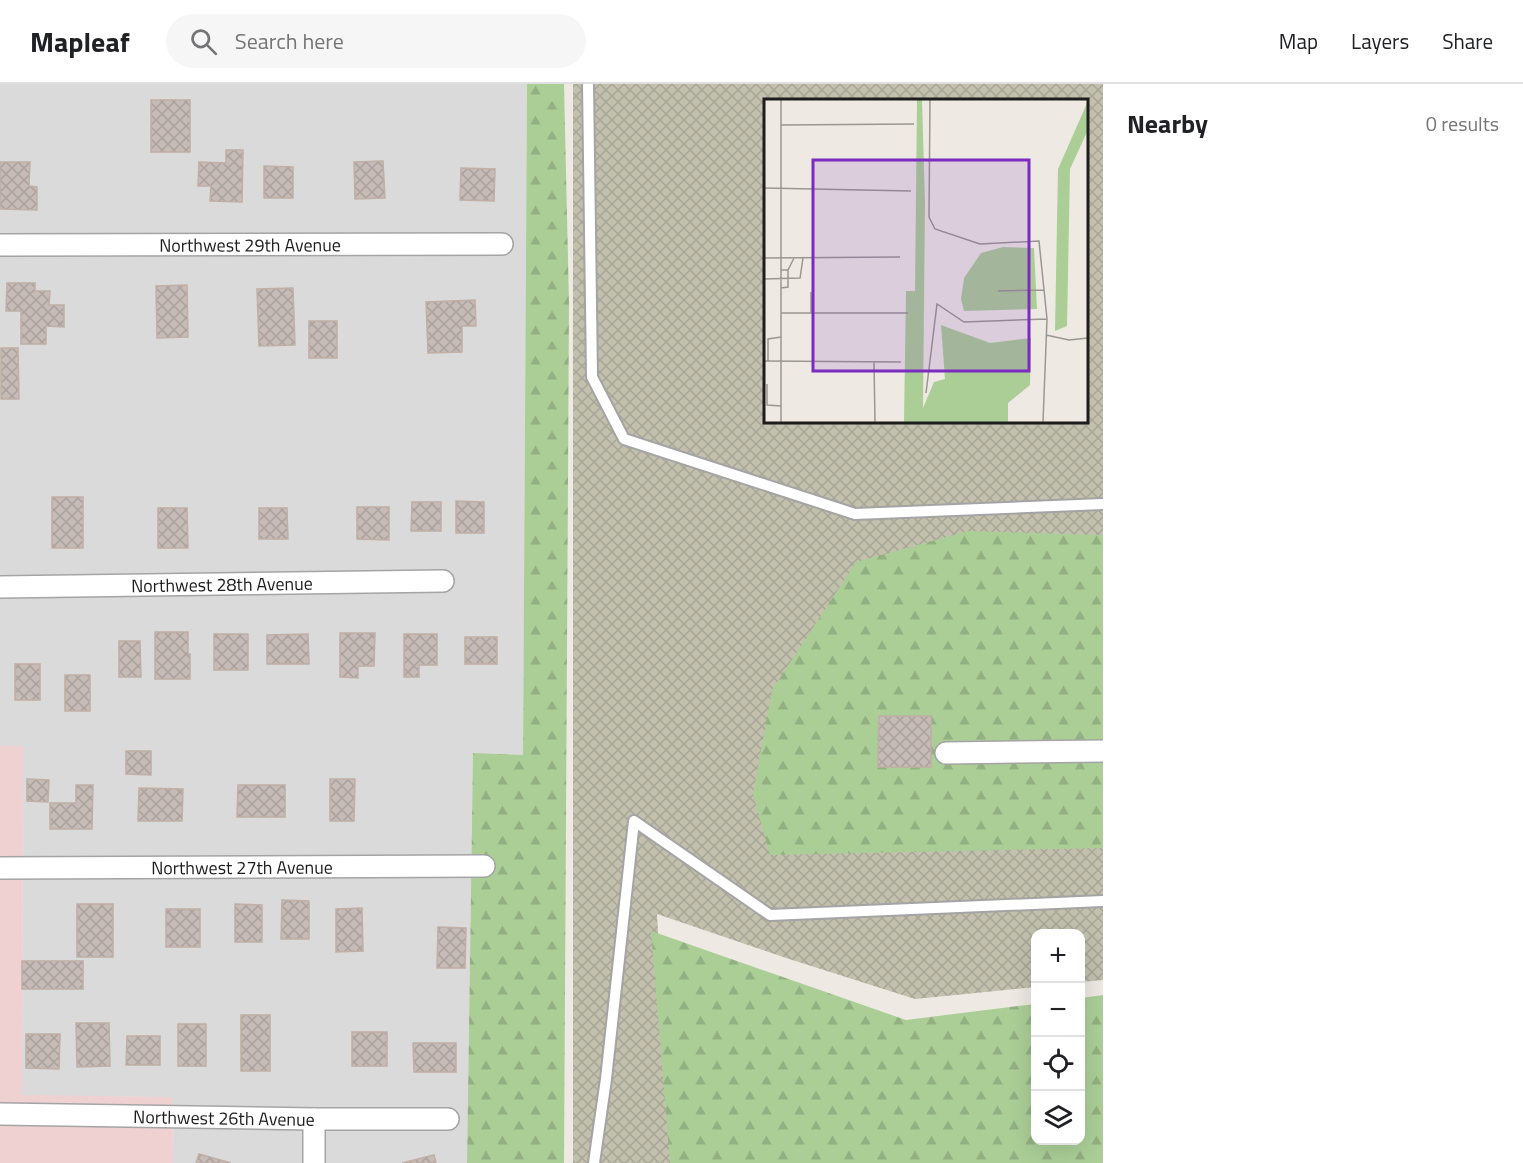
<!DOCTYPE html>
<meta charset="utf-8">
<style>
:root{--surface:#fff;--page:#f6f6f6;--text:#202124;--muted:#757577;--line:#e0e0e0}
body{margin:0;font-family:"Titillium Web",sans-serif;background:var(--page);color:var(--text)}
.controls{position:absolute;right:18px;bottom:18px;display:grid;overflow:hidden;border-radius:12px;box-shadow:0 6px 24px #0002}
.controls button{width:54px;height:54px;display:grid;place-items:center;padding:0;border:0;border-bottom:2px solid var(--line);background:var(--surface);color:var(--text);font:30px sans-serif}
.list{margin:0;padding:0;list-style:none}
h2{display:flex;justify-content:space-between;align-items:center;height:78px;margin:0;padding:0 24px;font-size:26px}
h2 small{font-size:20px;font-weight:400;color:var(--muted)}
.icon{flex:none;width:33px;height:33px;fill:none;stroke:currentColor;stroke-width:2;stroke-linecap:round;stroke-linejoin:round}
.map{position:relative;flex:none;width:1103px;height:1079px;overflow:hidden}
header{display:flex;align-items:center;gap:36px;box-sizing:border-box;height:84px;padding:0 30px;background:var(--surface);border-bottom:2px solid var(--line)}
header strong{font-size:28px}
nav{display:flex;gap:33px;margin-inline-start:auto;font-size:21px}
.search{width:420px;height:54px;background:var(--page);display:flex;align-items:center;gap:15px;box-sizing:border-box;padding:0 21px;border-radius:33px;color:var(--muted);font-size:22px}
main{display:flex}
aside{flex:1;background:var(--surface)}
.map>svg:first-child{display:block}
.residential{fill:#dbdada}
.commercial{fill:#efd1d2}
.construction{fill:url(#construction-cross-hatch);fill-rule:evenodd}
.forest{fill:url(#forest-firs)}
.building{fill:url(#building-cross-hatch);stroke:#c0afa5;stroke-width:1.5}
.lines{fill:none;stroke-linecap:round;stroke-linejoin:round}
.service-casing{stroke:#a4a4a4;stroke-width:14}
.minor-casing{stroke:#a4a4a4;stroke-width:24}
.service{stroke:#fff;stroke-width:10}
.minor{stroke:#fff;stroke-width:21}
.labels{text-anchor:middle;dominant-baseline:central;stroke-width:5;stroke-linejoin:round;paint-order:stroke}
.street-label{font-size:18px;fill:#1d1d1d;stroke:#fff}
.inset-road{fill:none;stroke:#9a9793;stroke-width:1.5}
.view{fill:#7b2cbf;fill-opacity:0.15;stroke:#7b2cbf;stroke-width:3}
.inset-edge{fill:none;stroke:#1d1d1d;stroke-width:3}
</style>
<header>
<strong>Mapleaf</strong>
<div class="search"><svg class="icon" aria-label="search" viewBox="0 0 24 24"><circle cx="10" cy="10" r="6"/><path d="M15 15l6 6"/></svg>Search here</div>
<nav><a>Map</a><a>Layers</a><a>Share</a></nav>
</header>
<main>
<div class="map">
<svg width="1103" height="1079" viewBox="0 0 1103 1079">
<defs>
<pattern id="construction-cross-hatch" width="8" height="8" patternUnits="userSpaceOnUse" patternTransform="scale(1.5)"><rect width="8" height="8" fill="#c3c1ae"/><path d="M0 0l8 8M0 8l8-8" fill="none" stroke="#a7a595"/></pattern>
<pattern id="forest-firs" width="22" height="20" patternUnits="userSpaceOnUse" patternTransform="scale(1.5)"><rect width="22" height="20" fill="#abce97"/><path d="M5 1l3.5 6h-7zM16 11l3.5 6h-7z" fill="#93b082"/></pattern>
<pattern id="building-cross-hatch" width="8" height="8" patternUnits="userSpaceOnUse" patternTransform="scale(1.5)"><rect width="8" height="8" fill="#c6bbb6"/><path d="M0 0l8 8M0 8l8-8" fill="none" stroke="#aaa09c"/></pattern>
</defs>
<rect width="100%" height="100%" fill="#eee9e2"/>
<!-- residential -->
<path class="residential" d="M0 0H527L523 672 473 670 467 1079H173L172 1013 22 1012 23 663 0 662Z"/>
<!-- commercial -->
<path class="commercial" d="M0 662H23L22 1011 172 1013 173 1079H0Z"/>
<!-- construction -->
<path class="construction" d="M573 0H1103V896L1081 898 1080 850H1036L1035 903 915 915 786 874 657 830 671 1079H573ZM766 16H1086V338H766Z"/>
<!-- forest -->
<g class="forest">
<path d="M527 0H564L569 220 564 1079H467L473 669 523 671Z"/>
<path d="M968 447 1103 451V764L770 771 753 710 772 606 856 478Z"/>
<path d="M651 847 906 936 1035 920 1036 1056H1080L1081 914 1103 911V1079H670Z"/>
</g>
<!-- building -->
<g class="building">
<rect x="151" y="16" width="39" height="52"/>
<path d="M226 66H243L242 118 210 117 211 102H198L199 78 226 79Z"/>
<path d="M383 77 385 114 355 115 354 78Z"/>
<path d="M0 78H30L29 102 37 103V126L0 125Z"/>
<path d="M264 82 293 83V114H264Z"/>
<path d="M461 84 495 85 494 117 460 116Z"/>
<path d="M7 199H35V207H50L49 221H64V243L46 242V260H21V227H6Z"/>
<path d="M187 201 188 253 157 254 156 202Z"/>
<path d="M293 204 295 261 259 262 257 205Z"/>
<path d="M475 216 476 242H462V268L428 269 426 218Z"/>
<rect x="309" y="237" width="28" height="37"/>
<path d="M1 264H18L19 315H1Z"/>
<rect x="52" y="413" width="31" height="51"/>
<path d="M456 417 484 418V449H456Z"/>
<path d="M412 418H441V447H411Z"/>
<path d="M357 423H389V456L357 455Z"/>
<path d="M158 424H187L188 464H158Z"/>
<path d="M259 424H287L288 455H259Z"/>
<path d="M155 548H188V570H190V595H155Z"/>
<path d="M340 549H375L374 582H358V594L340 593Z"/>
<rect x="214" y="550" width="34" height="36"/>
<path d="M308 550 309 580H267V551Z"/>
<path d="M404 550H437V581H419V593H404Z"/>
<rect x="465" y="553" width="32" height="27"/>
<path d="M119 557H140L141 593H119Z"/>
<rect x="15" y="580" width="25" height="36"/>
<rect x="65" y="591" width="25" height="36"/>
<path d="M879 632H931V683H878Z"/>
<path d="M126 667H151V691L126 690Z"/>
<path d="M27 695 49 696 48 718 27 717Z"/>
<path d="M330 695H355L354 737H330Z"/>
<path d="M76 701H93L92 745H50V719H76Z"/>
<path d="M238 701H285V733H237Z"/>
<path d="M139 704 183 705 182 737H138Z"/>
<path d="M282 816 309 817V855H281Z"/>
<rect x="77" y="820" width="36" height="53"/>
<path d="M235 820 262 821V858H235Z"/>
<path d="M362 824 363 867 336 868V825Z"/>
<rect x="166" y="825" width="34" height="38"/>
<path d="M438 843 466 844 465 884H437Z"/>
<rect x="22" y="877" width="61" height="28"/>
<rect x="241" y="931" width="29" height="56"/>
<path d="M76 939H109L110 982 77 983Z"/>
<rect x="178" y="940" width="28" height="42"/>
<rect x="352" y="948" width="35" height="34"/>
<path d="M26 950H60L59 985 26 984Z"/>
<path d="M127 952H160V981H126Z"/>
<path d="M413 959H456V988H414Z"/>
<path d="M199 1070 231 1079H196Z"/>
<path d="M434 1071 436 1079H402Z"/>
</g>
<g class="lines">
<!-- service casing -->
<g class="service-casing">
<g id="service">
<path d="M588 0 592 293 624 355 855 430 1103 420"/>
<path d="M594 1079 606 995 634 737 770 831 1103 817"/>
</g>
</g>
<!-- minor casing -->
<g class="minor-casing">
<g id="minor">
<path id="s1" d="M0 161 502 160"/>
<path id="s2" d="M0 503 443 497"/>
<path d="M946 669 1103 667"/>
<path id="s3" d="M0 784 484 782"/>
<path id="s4" d="M0 1030 314 1035H448"/>
<path d="M314 1035V1079"/>
</g>
</g>
<!-- service -->
<use href="#service" class="service"/>
<!-- minor -->
<use href="#minor" class="minor"/>
</g>
<g class="labels">
<!-- street labels -->
<g class="street-label">
<text stroke="none"><textPath href="#s1" startOffset="250">Northwest 29th Avenue</textPath></text>
<text stroke="none"><textPath href="#s2" startOffset="222">Northwest 28th Avenue</textPath></text>
<text stroke="none"><textPath href="#s3" startOffset="242">Northwest 27th Avenue</textPath></text>
<text stroke="none"><textPath href="#s4" startOffset="224">Northwest 26th Avenue</textPath></text>
</g>
</g>
<!-- overview -->
<g transform="translate(764 15)">
<rect width="324" height="324" fill="#eee9e2"/>
<path d="M153 1H158L161 104 159 309 170 283 181 280 177 226 226 244 267 239 266 286 244 304V323H140L142 192H151ZM324 2V31L306 70 303 227 291 232 294 70ZM239 148 270 149 273 210 200 212 197 200 200 179 217 154Z" fill="#abce97"/>
<path class="inset-road" d="M166 1 165 118 171 130 216 145 275 142 283 220 279 323M17 26 150 25M0 89 147 92M0 159 136 158M17 171H24L30 159M0 180 36 179 39 159M17 189 24 188V171M234 192 280 191M47 193V214M17 214H144M282 236 305 241 324 239M0 262 137 263M4 262V240L17 238M110 263 111 323M3 285V306L17 307M162 294 173 205 200 223 283 220M17 323V1"/>
<path class="view" d="M49 61H265V272H49Z"/>
<rect width="324" height="324" class="inset-edge"/>
</g>
</svg>
<div class="controls">
<button>+</button>
<button>−</button>
<button><svg class="icon" aria-label="locate" viewBox="0 0 24 24"><circle cx="12" cy="12" r="6"/><path d="M12 2v4M12 18v4M2 12h4M18 12h4"/></svg></button>
<button><svg class="icon" aria-label="layers" viewBox="0 0 24 24"><path d="M12 4l9 5-9 5-9-5zM3 14l9 5 9-5"/></svg></button>
</div>
</div>
<aside>
<h2>Nearby<small>0 results</small></h2>
<ul class="list">
</ul>
</aside>
</main>
